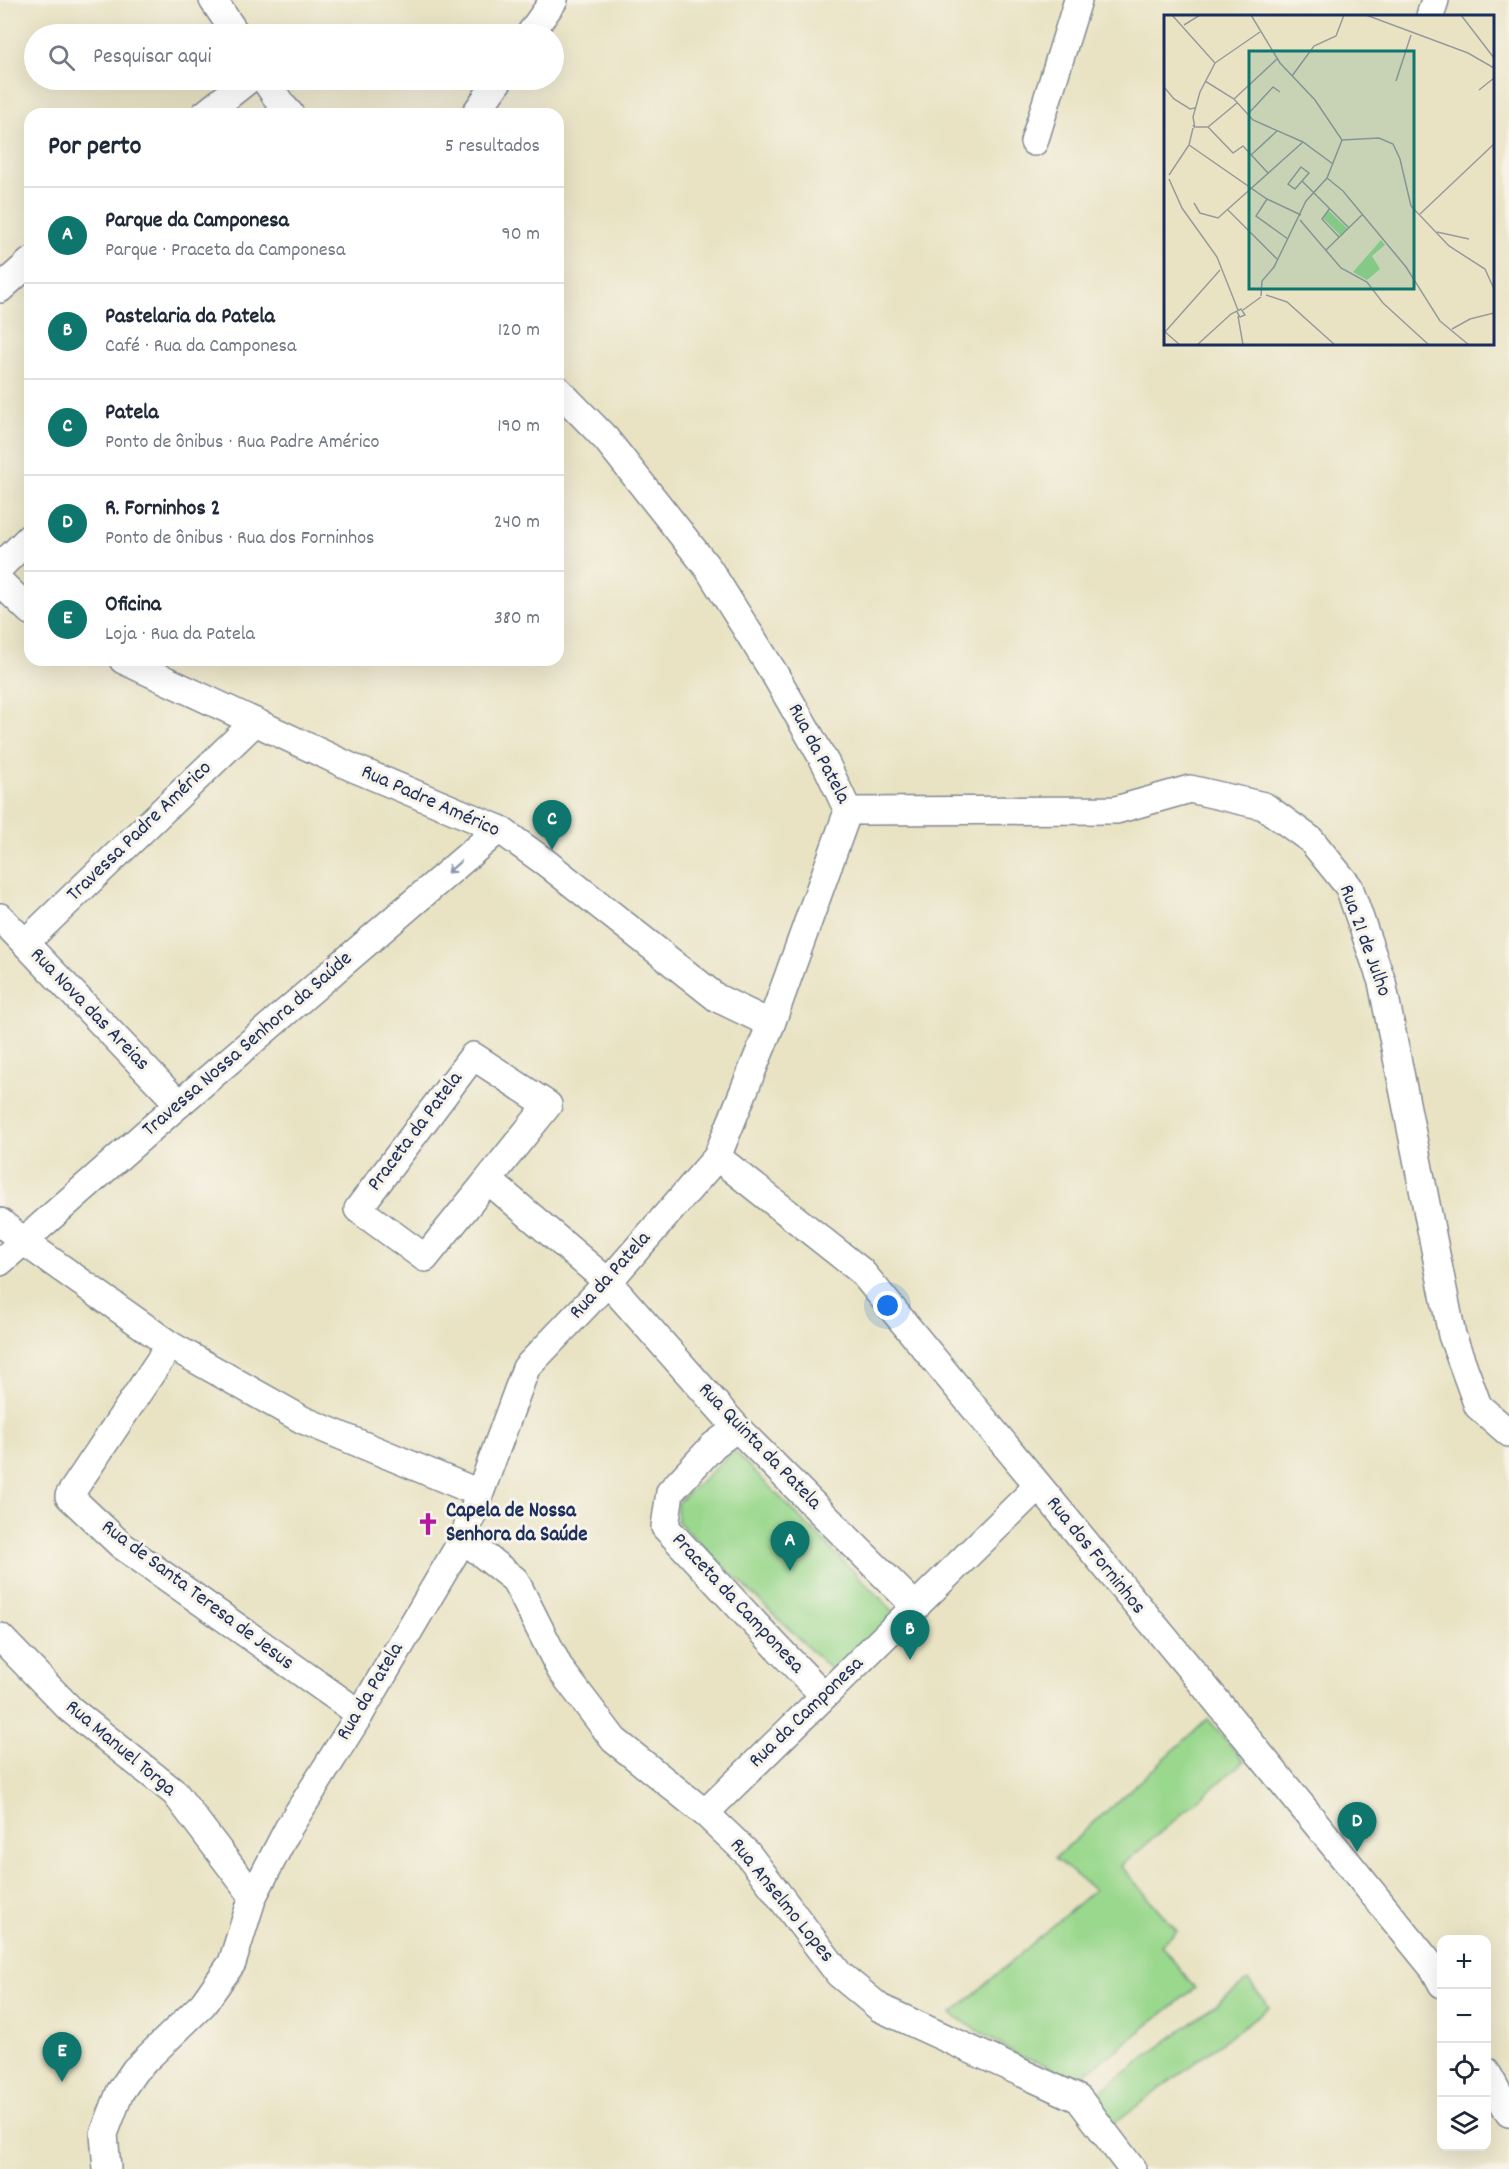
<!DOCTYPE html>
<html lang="pt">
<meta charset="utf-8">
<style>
:root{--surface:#fff;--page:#f2f2f3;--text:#1f2937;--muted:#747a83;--line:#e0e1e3;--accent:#0f766e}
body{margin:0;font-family:Dekko,sans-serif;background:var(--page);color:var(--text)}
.controls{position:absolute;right:18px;bottom:18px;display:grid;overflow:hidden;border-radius:12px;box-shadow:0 6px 24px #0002}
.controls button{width:54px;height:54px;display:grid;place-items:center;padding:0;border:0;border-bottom:2px solid var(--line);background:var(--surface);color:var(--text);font:30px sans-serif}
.you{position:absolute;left:888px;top:1306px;width:21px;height:21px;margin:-15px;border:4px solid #fff;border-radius:50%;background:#1a73e8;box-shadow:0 0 0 9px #1a73e833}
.badge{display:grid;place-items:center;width:39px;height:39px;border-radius:50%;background:var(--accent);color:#fff;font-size:20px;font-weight:700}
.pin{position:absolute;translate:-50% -50px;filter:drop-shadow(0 2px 3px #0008)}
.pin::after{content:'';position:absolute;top:32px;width:21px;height:18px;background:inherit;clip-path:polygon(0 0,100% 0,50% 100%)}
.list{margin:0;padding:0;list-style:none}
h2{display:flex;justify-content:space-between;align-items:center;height:78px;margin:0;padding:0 24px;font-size:26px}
h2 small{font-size:20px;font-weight:400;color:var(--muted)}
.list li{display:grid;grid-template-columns:39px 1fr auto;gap:18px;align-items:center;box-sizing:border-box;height:96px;padding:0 24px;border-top:2px solid var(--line)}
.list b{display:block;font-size:22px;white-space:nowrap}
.list p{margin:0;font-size:20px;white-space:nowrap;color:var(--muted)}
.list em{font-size:20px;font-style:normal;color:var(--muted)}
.icon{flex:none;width:33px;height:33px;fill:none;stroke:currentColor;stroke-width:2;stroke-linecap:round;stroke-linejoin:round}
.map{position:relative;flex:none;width:1509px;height:2169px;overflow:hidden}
.search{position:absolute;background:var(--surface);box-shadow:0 6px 24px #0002;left:24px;top:24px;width:540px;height:66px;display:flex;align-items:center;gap:15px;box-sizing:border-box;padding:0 21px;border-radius:33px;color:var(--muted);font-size:22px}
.panel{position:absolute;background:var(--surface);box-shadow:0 6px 24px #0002;left:24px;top:108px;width:540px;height:558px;border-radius:18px}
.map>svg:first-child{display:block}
.green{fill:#9ad88d;stroke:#5a8476;stroke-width:1.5}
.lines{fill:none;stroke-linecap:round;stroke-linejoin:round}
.minor-casing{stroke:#828991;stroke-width:30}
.minor{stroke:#fff;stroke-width:27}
.oneway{stroke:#8d97ae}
.labels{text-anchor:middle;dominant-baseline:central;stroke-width:6;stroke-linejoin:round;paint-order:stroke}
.street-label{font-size:21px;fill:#1b2f5e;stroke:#f7f3e8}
.poi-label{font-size:21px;font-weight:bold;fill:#1b2f5e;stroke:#f7f3e8;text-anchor:start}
.inset-road{fill:none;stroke:#979b9b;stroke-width:1.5}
.view{fill:#0f766e;fill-opacity:0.15;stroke:#0f766e;stroke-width:3}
.inset-edge{fill:none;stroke:#1b2f5e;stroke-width:3}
</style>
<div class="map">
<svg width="1509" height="2169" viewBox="0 0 1509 2169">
<rect width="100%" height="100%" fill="#f7f3e8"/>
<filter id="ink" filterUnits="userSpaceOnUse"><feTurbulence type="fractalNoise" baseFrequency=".0167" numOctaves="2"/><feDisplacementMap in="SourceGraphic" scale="12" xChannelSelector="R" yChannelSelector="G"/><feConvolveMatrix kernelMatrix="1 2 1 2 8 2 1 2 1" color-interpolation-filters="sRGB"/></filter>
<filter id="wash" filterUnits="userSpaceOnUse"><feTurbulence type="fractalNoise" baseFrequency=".008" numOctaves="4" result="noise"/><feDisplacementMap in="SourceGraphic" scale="24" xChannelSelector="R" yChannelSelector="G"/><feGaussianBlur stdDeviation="1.35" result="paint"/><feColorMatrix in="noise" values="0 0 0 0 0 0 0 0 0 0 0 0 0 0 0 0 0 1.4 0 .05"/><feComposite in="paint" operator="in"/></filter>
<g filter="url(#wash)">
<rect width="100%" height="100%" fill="#e9e3c4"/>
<!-- green -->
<g class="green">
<path d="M734 1451 902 1620 841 1679 677 1521V1503Z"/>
<path d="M1208 1719 1244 1761 1121 1866 1177 1931 1161 1945 1195 1988 1074 2083 1046 2065 1019 2056 951 2014 1094 1890 1055 1858Z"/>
<path d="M1248 1980 1269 2007 1110 2126 1090 2099Z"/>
</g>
</g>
<g filter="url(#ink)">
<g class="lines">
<!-- minor casing -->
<g class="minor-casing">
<g id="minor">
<path d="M213 0 236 34"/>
<path d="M1430 16 1435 0"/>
<path d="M530 34 554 0"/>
<path d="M265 80 281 104 290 114"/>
<path d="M205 114 248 80"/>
<path d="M475 114 499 80"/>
<path d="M1034 142 1078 0"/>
<path d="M0 289 30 262"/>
<path d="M0 567 30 537"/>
<path d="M0 582 30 611"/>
<path d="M123 660 351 767 499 829 545 862 717 998 771 1024"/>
<path d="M848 811 1116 810 1190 789 1264 806 1311 840 1349 887 1382 982 1452 1335 1478 1406 1509 1433"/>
<path d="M0 917 179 1104"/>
<path d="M25 943 255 722"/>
<path d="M717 1157 861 1271 1211 1694 1434 1969 1442 1984"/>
<path d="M488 1180 425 1258 358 1209 473 1056 548 1105 488 1180 608 1282 737 1428 916 1607"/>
<path d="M0 1222 23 1241 170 1345 303 1420 479 1493"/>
<path d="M0 1262 179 1104 499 829"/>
<path d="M170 1345 69 1496 121 1545 360 1714"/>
<path d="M737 1428 714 1445 670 1492 665 1527C718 1583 769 1641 824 1695"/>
<path d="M463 1539 515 1580 560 1669 614 1740 705 1813 747 1853 839 1974 880 2008 1079 2099 1132 2169"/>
<path d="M0 1637 70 1709 175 1793 253 1896"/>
<path d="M705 1813 1038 1486"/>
<path d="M1486 2071 1509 2113"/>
<path d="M107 2169 104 2134 120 2092 135 2070 203 2004 232 1963 253 1896 289 1827 360 1714 463 1539 526 1368 608 1282 717 1157 771 1024 848 811 826 764 774 673 708 568 606 439 558 390"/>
</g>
</g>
<!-- minor -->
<use href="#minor" class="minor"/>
</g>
<!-- one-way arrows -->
<defs><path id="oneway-shaft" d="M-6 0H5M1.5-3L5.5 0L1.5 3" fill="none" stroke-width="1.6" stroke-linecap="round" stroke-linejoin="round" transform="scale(1.5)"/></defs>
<use class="oneway" href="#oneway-shaft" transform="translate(454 867) rotate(139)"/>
</g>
<!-- icons -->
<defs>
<g id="church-bare" transform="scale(1.8)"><path d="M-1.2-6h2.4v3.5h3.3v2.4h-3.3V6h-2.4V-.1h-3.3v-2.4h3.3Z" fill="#b5179e" stroke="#f7f3e8" stroke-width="2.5" paint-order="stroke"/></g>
</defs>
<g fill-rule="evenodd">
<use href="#church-bare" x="428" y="1524"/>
</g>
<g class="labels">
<!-- street labels -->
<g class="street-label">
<text transform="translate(818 754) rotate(62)">Rua da Patela</text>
<text transform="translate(430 802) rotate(24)">Rua Padre Américo</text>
<text transform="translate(140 832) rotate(-44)">Travessa Padre Américo</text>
<text transform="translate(1364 941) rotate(70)">Rua 21 de Julho</text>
<text transform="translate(89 1010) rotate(46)">Rua Nova das Areias</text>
<text transform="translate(248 1045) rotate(-41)">Travessa Nossa Senhora da Saúde</text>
<text transform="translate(416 1132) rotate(-53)">Praceta da Patela</text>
<text transform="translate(611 1276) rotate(-48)">Rua da Patela</text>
<text transform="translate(759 1447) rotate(46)">Rua Quinta da Patela</text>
<text transform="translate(1095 1556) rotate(51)">Rua dos Forninhos</text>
<text transform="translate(197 1596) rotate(37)">Rua de Santa Teresa de Jesus</text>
<text transform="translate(737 1604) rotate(47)">Praceta da Camponesa</text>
<text transform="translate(371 1692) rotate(-59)">Rua da Patela</text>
<text transform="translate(807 1713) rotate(-44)">Rua da Camponesa</text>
<text transform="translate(120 1749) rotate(40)">Rua Manuel Torga</text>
<text transform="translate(781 1901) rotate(51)">Rua Anselmo Lopes</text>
</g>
<!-- poi labels -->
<g class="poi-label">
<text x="446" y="1512">Capela de Nossa<tspan x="446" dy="24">Senhora da Saúde</tspan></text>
</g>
</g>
<!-- overview -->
<g transform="translate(1164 15)">
<rect width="330" height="330" fill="#e9e3c4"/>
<path d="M165 196 184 214 177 221 159 203ZM217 225 221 230 208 241 216 254 203 265 189 257Z" fill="#9ad88d"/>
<path class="inset-road" d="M8 0 51 48 36 77 29 102 31 113 29 110M87 0 116 48 151 85 178 125 163 163 142 186 110 252 98 266 97 281M202 0 304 38 330 53M297 0 330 43M20 10 36 0M51 48 96 17M128 61 150 31 172 21 180 0M41 66 70 84 89 105 139 127 169 149M232 66 247 20M0 72 10 84 26 94 31 93M315 75 330 63M70 84 113 44M84 99 109 72 116 77M32 112H44L73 88M44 112 69 138 79 131 104 158M178 125 215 123 229 129 236 144 247 191 285 231 321 254 330 274M25 130 103 184 137 200M87 140 113 116M5 160 25 130 29 113M163 163 179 176 242 252 276 306 305 330M5 164 18 193 53 242 74 295M138 166 131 174 124 169 137 152 145 158 138 166 185 213M103 184 92 201 124 224M30 188 36 198 54 203 139 127M166 193 158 204 175 222M63 194 113 244M256 199 330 129M136 205 177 253 203 267 219 288 265 330M273 217 305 224M162 235 199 199M102 280 123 287 171 330M79 295 97 282M74 301 79 330M288 314 306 304 330 298M0 316 16 330M1 317 56 255M33 330 67 299 77 294 81 300 76 302 73 297"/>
<path class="view" d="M85 36H250V274H85Z"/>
<rect width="330" height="330" class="inset-edge"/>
</g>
</svg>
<div class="controls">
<button>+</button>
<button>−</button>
<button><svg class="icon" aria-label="locate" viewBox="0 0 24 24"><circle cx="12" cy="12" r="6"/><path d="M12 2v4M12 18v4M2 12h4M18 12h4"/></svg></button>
<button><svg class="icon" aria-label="layers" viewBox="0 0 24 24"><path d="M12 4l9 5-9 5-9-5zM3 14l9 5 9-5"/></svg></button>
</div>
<div class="you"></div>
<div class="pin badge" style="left:790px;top:1571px">A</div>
<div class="pin badge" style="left:910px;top:1660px">B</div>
<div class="pin badge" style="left:552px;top:850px">C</div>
<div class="pin badge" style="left:1357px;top:1852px">D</div>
<div class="pin badge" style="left:62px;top:2082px">E</div>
<div class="search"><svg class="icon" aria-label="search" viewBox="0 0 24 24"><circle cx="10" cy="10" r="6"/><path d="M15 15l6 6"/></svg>Pesquisar aqui</div>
<section class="panel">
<h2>Por perto<small>5 resultados</small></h2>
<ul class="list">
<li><span class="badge">A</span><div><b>Parque da Camponesa</b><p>Parque · Praceta da Camponesa</p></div><em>90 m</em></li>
<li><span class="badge">B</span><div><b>Pastelaria da Patela</b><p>Café · Rua da Camponesa</p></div><em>120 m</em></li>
<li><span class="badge">C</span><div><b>Patela</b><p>Ponto de ônibus · Rua Padre Américo</p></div><em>190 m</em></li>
<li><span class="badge">D</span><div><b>R. Forninhos 2</b><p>Ponto de ônibus · Rua dos Forninhos</p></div><em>240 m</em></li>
<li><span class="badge">E</span><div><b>Oficina</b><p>Loja · Rua da Patela</p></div><em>380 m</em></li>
</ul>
</section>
</div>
